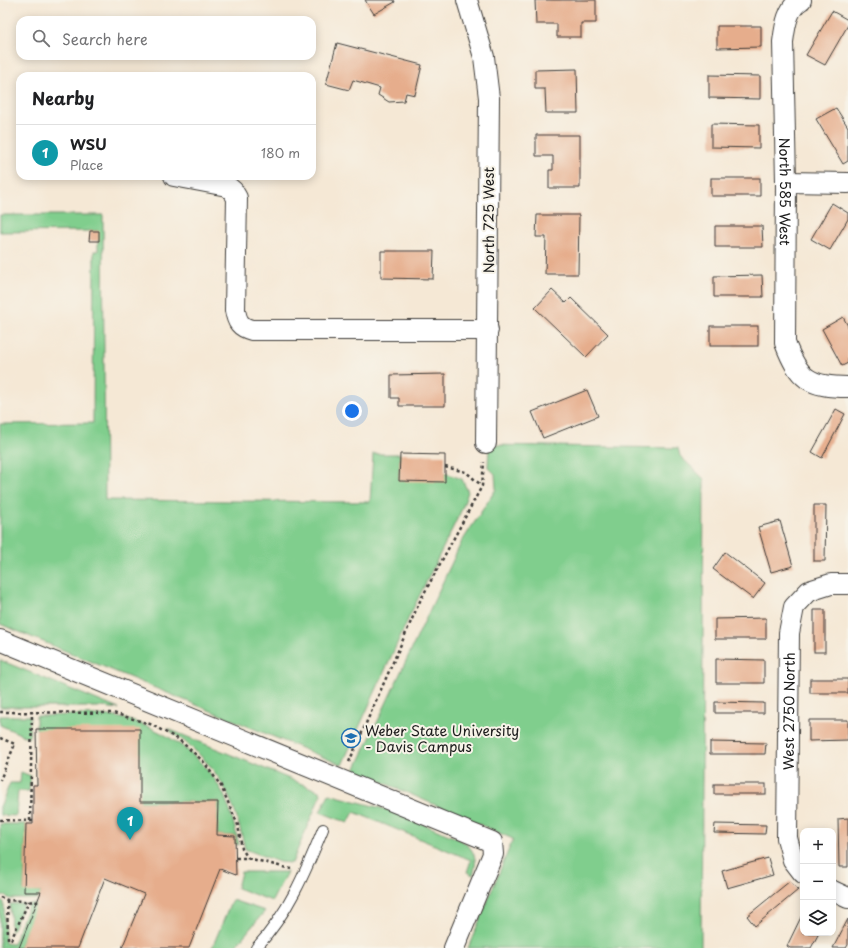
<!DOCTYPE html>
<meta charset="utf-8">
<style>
:root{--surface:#fff;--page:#f6f6f6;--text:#202124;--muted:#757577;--line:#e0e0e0;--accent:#0b8043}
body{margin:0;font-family:"Playpen Sans",sans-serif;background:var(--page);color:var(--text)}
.controls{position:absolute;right:12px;bottom:12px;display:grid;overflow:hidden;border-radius:8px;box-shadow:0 2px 10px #0003}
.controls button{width:36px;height:36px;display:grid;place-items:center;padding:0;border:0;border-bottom:1px solid var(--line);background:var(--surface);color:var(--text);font:20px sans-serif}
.you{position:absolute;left:352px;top:411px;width:14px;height:14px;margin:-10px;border:3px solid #fff;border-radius:50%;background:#1a73e8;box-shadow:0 0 0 6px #1a73e833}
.badge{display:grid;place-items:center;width:26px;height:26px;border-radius:50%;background:var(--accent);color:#fff;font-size:13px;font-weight:700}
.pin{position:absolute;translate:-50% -33px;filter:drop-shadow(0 1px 2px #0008)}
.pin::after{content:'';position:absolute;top:21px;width:14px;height:12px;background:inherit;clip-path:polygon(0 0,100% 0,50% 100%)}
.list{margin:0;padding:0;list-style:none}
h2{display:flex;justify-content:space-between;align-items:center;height:52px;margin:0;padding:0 16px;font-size:17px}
h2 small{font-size:13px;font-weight:400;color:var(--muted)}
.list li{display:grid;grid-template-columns:26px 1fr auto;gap:12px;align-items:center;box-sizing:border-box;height:56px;padding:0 16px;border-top:1px solid var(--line)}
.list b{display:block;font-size:15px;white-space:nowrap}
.list p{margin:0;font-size:13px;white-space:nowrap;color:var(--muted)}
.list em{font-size:13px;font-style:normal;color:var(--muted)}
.icon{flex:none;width:22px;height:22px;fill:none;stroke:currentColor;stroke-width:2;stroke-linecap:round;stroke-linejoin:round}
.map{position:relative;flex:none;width:848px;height:948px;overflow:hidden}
.search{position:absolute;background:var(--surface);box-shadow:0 2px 10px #0003;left:16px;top:16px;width:300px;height:44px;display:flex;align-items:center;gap:10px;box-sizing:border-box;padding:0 14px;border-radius:12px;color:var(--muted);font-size:15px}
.panel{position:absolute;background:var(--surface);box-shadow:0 2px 10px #0003;left:16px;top:72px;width:300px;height:108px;border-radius:12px}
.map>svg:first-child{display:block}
.green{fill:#80ce8d;stroke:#4e7554}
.building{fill:#e6ad8c}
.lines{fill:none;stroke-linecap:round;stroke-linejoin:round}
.lane-casing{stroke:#3d3b38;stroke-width:12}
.street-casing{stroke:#3d3b38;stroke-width:22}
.path{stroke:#3d3b38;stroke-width:2.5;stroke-dasharray:3 3;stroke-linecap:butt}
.lane{stroke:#fff;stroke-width:10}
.street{stroke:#fff;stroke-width:20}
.labels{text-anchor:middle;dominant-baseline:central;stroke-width:4;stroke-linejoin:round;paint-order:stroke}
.street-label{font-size:14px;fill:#1c1c1c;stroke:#f7f3e8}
.poi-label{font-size:14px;fill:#1c1c1c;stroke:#f7f3e8;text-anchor:start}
</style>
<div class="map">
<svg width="848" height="948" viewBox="0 0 848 948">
<rect width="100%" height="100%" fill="#f7f3e8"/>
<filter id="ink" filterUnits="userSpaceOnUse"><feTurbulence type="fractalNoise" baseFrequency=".025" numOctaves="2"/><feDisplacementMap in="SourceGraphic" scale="8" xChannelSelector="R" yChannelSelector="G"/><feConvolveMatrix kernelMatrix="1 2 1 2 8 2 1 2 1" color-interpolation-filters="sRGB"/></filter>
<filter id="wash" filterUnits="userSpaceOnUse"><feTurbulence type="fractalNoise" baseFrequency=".012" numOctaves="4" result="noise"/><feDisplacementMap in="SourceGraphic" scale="16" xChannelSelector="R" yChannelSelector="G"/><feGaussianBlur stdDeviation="0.9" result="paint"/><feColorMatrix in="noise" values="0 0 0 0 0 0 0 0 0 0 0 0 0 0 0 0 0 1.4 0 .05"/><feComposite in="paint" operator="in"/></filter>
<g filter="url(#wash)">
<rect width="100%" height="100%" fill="#f5e8d5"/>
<!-- green -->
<g class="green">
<path d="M0 215H103L105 500 370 502 373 454H400L399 480 445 473 462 479 468 492 462 509 410 615 342 765 0 624V424L93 423 94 251H98V231L0 232Z"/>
<path d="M489 445 678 448 680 456 704 479 701 948H468L513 839 355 770 461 543 496 489 495 474 488 467Z"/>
<path d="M0 660 119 709 102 707H0Z"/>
<path d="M0 716H30L29 738 0 725Z"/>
<path d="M36 716C60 716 86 713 110 716 157 723 202 752 224 795 231 811 235 828 239 845L236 844 235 836 217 835 218 802H140L36 729Z"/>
<path d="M166 728 319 791 321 794 292 863 279 862 245 849C232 790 216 762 166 728Z"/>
<path d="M21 772 31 776 29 791H18L16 816 0 815V807L10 783H20Z"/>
<path d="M329 794 392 811 461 840C475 849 478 860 473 875L467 872 471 860 354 812 348 823 320 812Z"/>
<path d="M0 824H26L24 891 41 892 39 899H11L0 894Z"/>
<path d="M241 872H287L272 901 237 888Z"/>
<path d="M0 900 4 902 5 943 13 944 29 904H38L19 948H0Z"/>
<path d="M232 900 265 911 234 948H212Z"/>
<path d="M10 904H24L11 933Z"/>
</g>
<g id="blocks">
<!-- building -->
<g class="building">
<path d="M365 0H394L395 2 374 14Z"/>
<path d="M535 0H596V23H581V37H557V24H536Z"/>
<path d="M832 11 848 20V25L825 65 806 55Z"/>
<path d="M717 26H761V47L717 48Z"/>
<path d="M337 43 422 65 415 95 406 93 404 101 389 102 378 95 380 88 353 80 349 90 326 84Z"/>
<path d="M577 69 578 113H546L545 89H535V70Z"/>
<path d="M709 75 760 76V99L709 98Z"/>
<path d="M836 108 848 127V161L843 164 816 119Z"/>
<path d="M711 124 759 125V148L711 147Z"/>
<path d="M536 135H580V188H549V170H553V156H536Z"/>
<rect x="711" y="178" width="49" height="18"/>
<path d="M832 203 848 213V219L830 250 811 239Z"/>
<path d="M537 215H579L578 274H545L546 237H536Z"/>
<path d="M715 226H762L763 247H715Z"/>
<path d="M90 231H99V241H89Z"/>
<path d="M381 251H434L433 279 381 278Z"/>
<path d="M762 275 763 297H714V276Z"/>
<path d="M552 290 566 303 571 298 608 334 586 357 535 308Z"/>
<path d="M843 317 848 326V363L842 366 822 329Z"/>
<rect x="710" y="326" width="48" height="20"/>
<path d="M445 374V406H399V398H391V375Z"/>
<path d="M587 390 598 416 543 438 532 412Z"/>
<path d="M836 409 845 414 822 458 812 452Z"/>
<path d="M400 454 445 455V482L399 481Z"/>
<path d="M814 505H826L825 561H814Z"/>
<path d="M780 521 793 566 771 572 758 527Z"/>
<path d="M725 552 765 583 753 599 713 569Z"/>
<rect x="814" y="610" width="11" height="42"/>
<path d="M766 618V639H715V619Z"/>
<path d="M716 659 764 660V683H716Z"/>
<rect x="810" y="679" width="38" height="14"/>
<path d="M715 702 764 703V713H715Z"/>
<path d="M809 720H848V740L809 741Z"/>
<path d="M36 729H140V802H218L217 835 235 836 236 875 220 869 189 948H122L144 894 105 878 78 948H19L41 892H24L26 824H33V785H37Z"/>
<path d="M710 742 766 743 765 754H710Z"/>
<rect x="714" y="784" width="52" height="10"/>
<path d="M848 818V867H839L838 819Z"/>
<path d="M715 824 766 825 765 834 714 833Z"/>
<path d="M768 858 773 875 727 888 722 871Z"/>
<path d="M790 881 798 890 755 926 747 916Z"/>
<path d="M803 913V933H819L811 948H790L787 946Z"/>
<path d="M848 919V945L846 948H833Z"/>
</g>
</g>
</g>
<g filter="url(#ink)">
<use href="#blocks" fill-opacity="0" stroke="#3d3b38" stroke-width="1"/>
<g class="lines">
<!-- lane casing -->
<g class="lane-casing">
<path id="lane" d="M256 948C288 914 306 871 323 829"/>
</g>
<!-- street casing -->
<g class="street-casing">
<g id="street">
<path d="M467 0 484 57 489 98 486 443"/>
<path id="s1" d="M801 0C787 8 785 27 783 42L786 182 785 343C799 379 809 387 848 387"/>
<path d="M174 176 227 186 233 191 237 198 235 310C237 322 240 327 252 330H488"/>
<path d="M786 182 848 183"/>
<path d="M0 640 492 842 493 854 454 948"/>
<path id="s2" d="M803 873 793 860 787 838 789 633 794 607 809 591 831 584H848"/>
<path d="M833 891 848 898"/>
</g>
</g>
<!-- path -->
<g class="path">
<path d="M445 467 466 472 481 485"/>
<path d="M0 712 113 713 150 724 178 739 203 761 221 786 238 825 242 849 248 858"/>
<path d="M0 738 15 744 0 780"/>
<path d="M349 762 420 601 482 486 484 462"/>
<path d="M0 820 33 821"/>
<path d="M30 821 32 712"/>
<path d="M236 858H248L291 869"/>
<path d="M0 897 7 900 39 902"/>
<path d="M7 900 8 939 11 940 29 901"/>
</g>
<!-- lane -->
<use href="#lane" class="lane"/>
<!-- street -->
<use href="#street" class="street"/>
</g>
</g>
<!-- icons -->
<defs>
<g id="university-ring" transform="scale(1)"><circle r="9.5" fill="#f7f3e8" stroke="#1f6fb2" stroke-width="1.5"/><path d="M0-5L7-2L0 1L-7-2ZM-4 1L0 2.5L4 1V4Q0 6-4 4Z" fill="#1f6fb2"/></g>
</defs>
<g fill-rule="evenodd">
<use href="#university-ring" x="351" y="738"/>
</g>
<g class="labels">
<!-- street labels -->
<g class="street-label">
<text stroke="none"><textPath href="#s1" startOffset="197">North 585 West</textPath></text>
<text transform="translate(488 220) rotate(-90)">North 725 West</text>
<text stroke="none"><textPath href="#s2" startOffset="166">West 2750 North</textPath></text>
</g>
<!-- poi labels -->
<g class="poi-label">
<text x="365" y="730">Weber State University<tspan x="365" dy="16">- Davis Campus</tspan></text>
</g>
</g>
</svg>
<div class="controls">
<button>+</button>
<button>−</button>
<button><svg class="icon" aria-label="layers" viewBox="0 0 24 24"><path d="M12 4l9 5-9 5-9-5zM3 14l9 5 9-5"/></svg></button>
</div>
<div class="you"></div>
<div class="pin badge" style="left:130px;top:840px;background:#0f9aa8">1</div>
<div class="search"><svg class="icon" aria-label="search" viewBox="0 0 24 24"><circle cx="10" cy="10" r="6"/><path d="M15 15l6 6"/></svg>Search here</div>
<section class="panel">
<h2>Nearby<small></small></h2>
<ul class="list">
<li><span class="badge" style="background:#0f9aa8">1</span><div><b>WSU</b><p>Place</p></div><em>180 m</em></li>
</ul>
</section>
</div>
